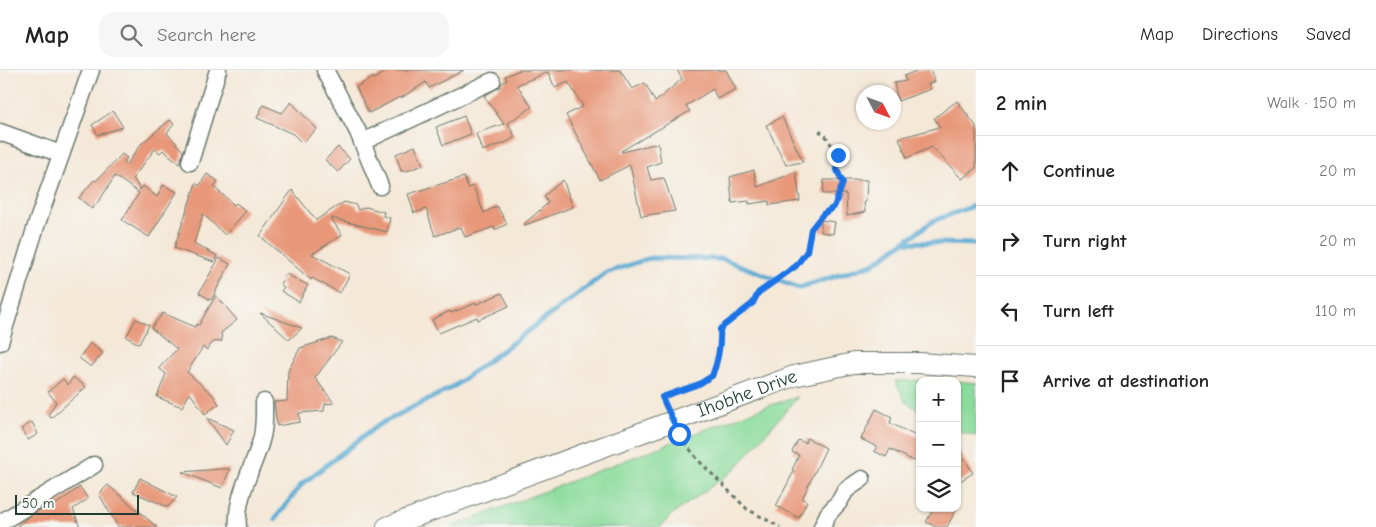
<!DOCTYPE html>
<meta charset="utf-8">
<style>
:root{--surface:#fff;--page:#f6f6f6;--text:#222;--muted:#767676;--line:#e0e0e0}
body{margin:0;font-family:"Comic Neue",sans-serif;background:var(--page);color:var(--text)}
.controls{position:absolute;right:15px;bottom:15px;display:grid;overflow:hidden;border-radius:10px;box-shadow:0 1px 4px #0004}
.controls button{width:45px;height:45px;display:grid;place-items:center;padding:0;border:0;border-bottom:1px solid var(--line);background:var(--surface);color:var(--text);font:25px sans-serif}
.compass{position:absolute;left:856px;top:15px;width:45px;height:45px;border-radius:50%;background:var(--surface);box-shadow:0 1px 4px #0004;rotate:131deg}
.scale{position:absolute;left:15px;bottom:12px;width:124px;box-sizing:border-box;padding-left:5px;border:2px solid #1f3d34;border-top:0;font-size:14px;line-height:18px;white-space:nowrap;color:#1f3d34;-webkit-text-stroke:4px #f6f6f2;paint-order:stroke}
.stop{position:absolute;width:15px;height:15px;margin:-11px;border:4px solid #1a73e8;border-radius:50%;background:#fff}
.stop.end{background:#1a73e8;border-color:#fff;box-shadow:0 1px 5px #0008}
.list{margin:0;padding:0;list-style:none}
h2{display:flex;justify-content:space-between;align-items:center;height:65px;margin:0;padding:0 20px;font-size:21px}
h2 small{font-size:16px;font-weight:400;color:var(--muted)}
.list li{display:grid;grid-template-columns:32px 1fr auto;gap:15px;align-items:center;box-sizing:border-box;height:70px;padding:0 20px;border-top:1px solid var(--line)}
.list b{display:block;font-size:19px;white-space:nowrap}
.list em{font-size:16px;font-style:normal;color:var(--muted)}
.icon{flex:none;width:28px;height:28px;fill:none;stroke:currentColor;stroke-width:2;stroke-linecap:round;stroke-linejoin:round}
.map{position:relative;flex:none;width:976px;height:457px;overflow:hidden}
header{display:flex;align-items:center;gap:30px;box-sizing:border-box;height:70px;padding:0 25px;background:var(--surface);border-bottom:1px solid var(--line)}
header strong{font-size:24px}
nav{display:flex;gap:28px;margin-inline-start:auto;font-size:18px}
.search{width:350px;height:45px;background:var(--page);display:flex;align-items:center;gap:12px;box-sizing:border-box;padding:0 18px;border-radius:15px;color:var(--muted);font-size:19px}
main{display:flex}
aside{flex:1;background:var(--surface)}
.map>svg:first-child{display:block}
.green{fill:#8bdc9c;stroke:#558c68}
.lines{fill:none;stroke-linecap:round;stroke-linejoin:round}
.stream{stroke:#59a9d3;stroke-width:5}
.building{fill:#e89879}
.minor-casing{stroke:#6a796d;stroke-width:19}
.tertiary-casing{stroke:#6a796d;stroke-width:22}
.path{stroke:#6a796d;stroke-width:3;stroke-dasharray:4 4;stroke-linecap:butt}
.minor{stroke:#fff;stroke-width:16}
.tertiary{stroke:#fff;stroke-width:20}
.route{stroke:#1a73e8;stroke-width:6}
.labels{text-anchor:middle;dominant-baseline:central;stroke-width:5;stroke-linejoin:round;paint-order:stroke}
.street-label{font-size:19px;fill:#1f3d34;stroke:#f6f6f2}
</style>
<header>
<strong>Map</strong>
<div class="search"><svg class="icon" aria-label="search" viewBox="0 0 24 24"><circle cx="10" cy="10" r="6"/><path d="M15 15l6 6"/></svg>Search here</div>
<nav><a>Map</a><a>Directions</a><a>Saved</a></nav>
</header>
<main>
<div class="map">
<svg width="976" height="457" viewBox="0 0 976 457">
<rect width="100%" height="100%" fill="#f6f6f2"/>
<filter id="ink" filterUnits="userSpaceOnUse"><feTurbulence type="fractalNoise" baseFrequency=".02" numOctaves="2"/><feDisplacementMap in="SourceGraphic" scale="10" xChannelSelector="R" yChannelSelector="G"/><feConvolveMatrix kernelMatrix="1 2 1 2 8 2 1 2 1" color-interpolation-filters="sRGB"/></filter>
<filter id="wash" filterUnits="userSpaceOnUse"><feTurbulence type="fractalNoise" baseFrequency=".0096" numOctaves="4" result="noise"/><feDisplacementMap in="SourceGraphic" scale="20" xChannelSelector="R" yChannelSelector="G"/><feGaussianBlur stdDeviation="1.12" result="paint"/><feColorMatrix in="noise" values="0 0 0 0 0 0 0 0 0 0 0 0 0 0 0 0 0 1.4 0 .05"/><feComposite in="paint" operator="in"/></filter>
<g filter="url(#wash)">
<rect width="100%" height="100%" fill="#f4e8d7"/>
<!-- green -->
<g class="green">
<path d="M927 310 954 311H920V341L906 332 895 311Z"/>
<path d="M957 311 976 313V366L957 361Z"/>
<path d="M798 327 733 401 670 446 661 457H451L767 336Z"/>
</g>
<g class="lines">
<!-- stream -->
<g class="stream">
<path d="M904 172 976 174"/>
<path d="M275 449 302 414 378 355 453 317 606 203 650 188 723 189 799 218 873 194 933 151 976 135"/>
</g>
</g>
<g id="blocks">
<!-- building -->
<g class="building">
<path d="M389 0H464L429 18 426 12 401 28 400 27 369 43 356 17 374 7V9Z"/>
<path d="M520 0H620L632 19 645 13 655 32 682 9 677 0H726L736 19 717 29 713 19 686 36 690 41 621 81 622 82 658 73 661 92 647 97 651 110 664 108 675 141 641 146 630 95 600 110 566 45 583 36 568 12 555 18 548 2 517 15 532 37 508 53 515 67 507 72 482 81 476 63 504 54 484 26 500 17 502 13 507 10 505 6Z"/>
<path d="M918 0H930L935 12 928 14 931 19 898 31 894 13 906 11 904 6Z"/>
<path d="M957 31 976 56V98L962 109 932 77 907 88 899 68 940 57 934 48Z"/>
<path d="M291 32 317 59 302 73 293 64 257 48 263 35 282 43Z"/>
<path d="M113 41 123 57 98 65 92 55Z"/>
<path d="M464 46 471 64 443 75 436 57Z"/>
<path d="M782 47 794 73 803 92 786 95 766 55Z"/>
<path d="M170 50 174 54 167 63 183 81 180 94 163 80 160 83 155 79 133 108 140 120 143 116 157 127 163 115 177 122 149 167 122 150 139 123 115 106 101 128 92 139 79 128 94 110 96 111 122 84 127 88 124 92 126 95 142 73Z"/>
<path d="M415 76 423 95 407 101H401L396 84Z"/>
<path d="M338 77 350 89 338 102 325 90Z"/>
<path d="M754 100 757 117 796 102 800 131 769 135V131L749 134V131L732 133 730 107Z"/>
<path d="M207 104 218 111 214 117 234 135 236 133 246 141 225 165 203 144 194 173 217 186 214 192 174 178 196 113 199 116Z"/>
<path d="M464 107 468 118 473 116 484 143 497 136 507 154 495 160 494 157 465 167 461 157 435 166 426 139 414 143 408 124Z"/>
<path d="M563 110 573 137 525 155 524 154 548 133 544 126Z"/>
<path d="M824 110H867L866 132H864L865 142 847 146 846 124H823Z"/>
<path d="M292 120 316 150 344 132 356 135 358 140 366 137 384 142 383 146 390 148 387 162 331 148 342 165 312 184 350 204 340 223 312 208 311 210 260 166Z"/>
<path d="M821 150 835 152 833 164 821 162Z"/>
<path d="M219 188 230 194 211 230 199 223Z"/>
<path d="M286 204 308 215 299 232 281 221 284 217 280 214Z"/>
<path d="M502 223 509 236 478 250 477 247 439 263 432 250 450 241 451 243 476 233 477 234Z"/>
<path d="M216 225 237 250 221 263 222 271 213 272 207 280 203 277 187 302 213 325 219 334 205 344 190 323 182 337 157 327 166 304 159 298 177 279 151 258 163 243 195 257 197 254 199 255Z"/>
<path d="M260 243 302 258 289 270Z"/>
<path d="M136 249 149 255 139 274 126 267Z"/>
<path d="M332 268 342 272 315 308 334 333 325 334 324 341 299 343 300 352 277 356 274 332 287 331 288 301 300 278Z"/>
<path d="M90 273 103 283 91 297 79 288Z"/>
<path d="M73 307 86 317 51 348 48 345 56 332 48 322 63 309 68 315Z"/>
<path d="M876 339 892 347 890 353 920 368V382L914 391 890 379 886 387 874 381 877 377 861 369Z"/>
<path d="M207 348 234 360 226 375Z"/>
<path d="M32 352 38 364 28 370 21 359Z"/>
<path d="M807 368 826 378 802 429 807 431 799 448 776 436 794 401 792 400 799 385 792 382 798 370 805 373Z"/>
<path d="M957 377 973 403 957 413Z"/>
<path d="M220 399H230L222 418 182 402Z"/>
<path d="M140 408 177 427 168 437 133 422Z"/>
<path d="M108 415 157 457H118L99 424Z"/>
<path d="M80 417 88 429 73 439 80 457H16L33 444 46 436 48 440Z"/>
<path d="M934 438H957L947 457H936L926 452Z"/>
</g>
</g>
</g>
<g filter="url(#ink)">
<use href="#blocks" fill-opacity="0" stroke="#6a796d" stroke-width="1"/>
<g class="lines">
<!-- minor casing -->
<g class="minor-casing">
<g id="minor">
<path d="M325 0 358 62 380 116"/>
<path d="M0 62 61 84"/>
<path d="M362 72 492 11"/>
<path d="M190 92 218 0"/>
<path d="M0 272 37 153 91 0"/>
<path d="M0 453 94 395"/>
<path d="M238 457C235 429 252 400 260 374 265 360 264 346 264 332"/>
<path d="M822 457 828 444 839 432 846 420 862 409"/>
</g>
</g>
<!-- tertiary casing -->
<g class="tertiary-casing">
<g id="tertiary">
<path id="s1" d="M387 457 794 306 854 293H919L976 297"/>
</g>
</g>
<!-- path -->
<g class="path">
<path d="M665 336 662 327 699 314 713 306C718 291 721 275 720 259L753 233 759 223 796 196 807 181 811 159 823 144 834 137 843 113C838 102 833 96 838 85L825 65 819 61"/>
<path d="M680 366 698 390 747 439 780 457"/>
</g>
<!-- minor -->
<use href="#minor" class="minor"/>
<!-- tertiary -->
<use href="#tertiary" class="tertiary"/>
</g>
</g>
<g class="lines" filter="url(#ink)">
<!-- route -->
<path class="route" d="M679 364 662 327 699 314 712 306C718 291 721 275 720 259L753 233 758 223 796 196 807 181 811 159 823 144 834 137 843 113C838 102 833 96 838 85"/>
</g>
<g class="labels">
<!-- street labels -->
<g class="street-label">
<text stroke="none"><textPath href="#s1" startOffset="384">Ihobhe Drive</textPath></text>
</g>
</g>
</svg>
<div class="controls">
<button>+</button>
<button>−</button>
<button><svg class="icon" aria-label="layers" viewBox="0 0 24 24"><path d="M12 4l9 5-9 5-9-5zM3 14l9 5 9-5"/></svg></button>
</div>
<svg class="compass" viewBox="-18 -18 36 36"><path d="M0-13l5 13h-10z" fill="#e53935"/><path d="M0 13l5-13h-10z" fill="#767676"/></svg>
<div class="scale">50 m</div>
<div class="stop" style="left:679px;top:364px"></div>
<div class="stop end" style="left:838px;top:85px"></div>
</div>
<aside>
<h2>2 min<small>Walk · 150 m</small></h2>
<ul class="list">
<li><svg class="icon" aria-label="ahead" viewBox="0 0 24 24"><path d="M12 20V5M6 11l6-6 6 6"/></svg><div><b>Continue</b></div><em>20 m</em></li>
<li><svg class="icon" aria-label="right" viewBox="0 0 24 24"><path d="M7 20v-9h11M14 6l5 5-5 5"/></svg><div><b>Turn right</b></div><em>20 m</em></li>
<li><svg class="icon" aria-label="left" viewBox="0 0 24 24"><path d="M17 20v-9H6M10 6l-5 5 5 5"/></svg><div><b>Turn left</b></div><em>110 m</em></li>
<li><svg class="icon" aria-label="arrive" viewBox="0 0 24 24"><path d="M6 21V4h12l-3 4 3 4H6"/></svg><div><b>Arrive at destination</b></div></li>
</ul>
</aside>
</main>
